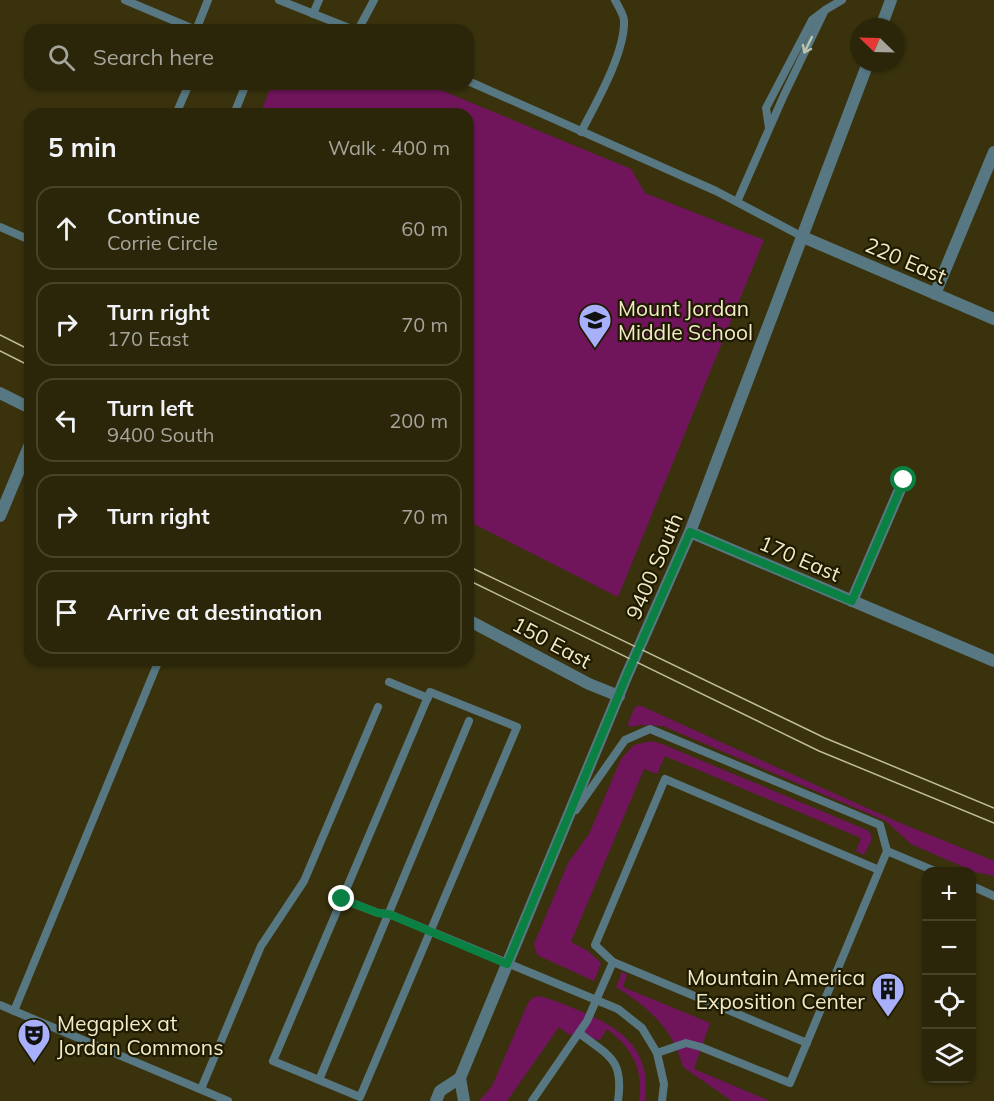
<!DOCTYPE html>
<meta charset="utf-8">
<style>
:root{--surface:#2b260a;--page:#332e13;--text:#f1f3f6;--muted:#a6a59c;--line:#47432b}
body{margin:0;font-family:Mulish,sans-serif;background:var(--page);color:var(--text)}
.controls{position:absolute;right:18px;bottom:18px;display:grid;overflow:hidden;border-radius:12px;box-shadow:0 2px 4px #0004}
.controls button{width:54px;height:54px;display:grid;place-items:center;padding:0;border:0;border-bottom:2px solid var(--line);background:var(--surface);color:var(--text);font:30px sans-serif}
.compass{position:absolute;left:850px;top:18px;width:54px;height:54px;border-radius:50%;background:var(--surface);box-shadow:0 2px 4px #0004;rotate:293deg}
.stop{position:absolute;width:18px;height:18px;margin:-14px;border:4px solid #0b8043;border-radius:50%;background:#fff}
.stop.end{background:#0b8043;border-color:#fff;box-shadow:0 2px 6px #0008}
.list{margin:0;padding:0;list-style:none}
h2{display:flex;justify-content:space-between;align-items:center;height:78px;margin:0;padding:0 24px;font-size:26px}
h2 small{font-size:20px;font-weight:400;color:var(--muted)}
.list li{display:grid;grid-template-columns:39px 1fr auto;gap:18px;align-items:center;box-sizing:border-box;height:84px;margin:0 12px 12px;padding:0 12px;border:2px solid var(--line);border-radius:18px}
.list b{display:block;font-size:22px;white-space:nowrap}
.list p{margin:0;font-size:20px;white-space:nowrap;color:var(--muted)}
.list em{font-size:20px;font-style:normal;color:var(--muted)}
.icon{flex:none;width:33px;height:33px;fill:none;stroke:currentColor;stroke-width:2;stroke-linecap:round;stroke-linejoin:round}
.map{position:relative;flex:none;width:994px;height:1101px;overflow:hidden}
.search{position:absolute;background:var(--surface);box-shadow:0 2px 4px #0004;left:24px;top:24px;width:450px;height:66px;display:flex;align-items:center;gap:15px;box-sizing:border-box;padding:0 21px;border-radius:18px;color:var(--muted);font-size:22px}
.panel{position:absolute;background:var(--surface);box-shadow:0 2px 4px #0004;left:24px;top:108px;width:450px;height:558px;border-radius:18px}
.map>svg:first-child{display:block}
.green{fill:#70155c}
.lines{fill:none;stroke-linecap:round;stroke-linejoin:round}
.service{stroke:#577883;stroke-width:8}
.minor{stroke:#577883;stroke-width:12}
.tertiary{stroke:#577883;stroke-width:12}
.tram{stroke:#c2bc98;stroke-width:1.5}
.oneway{stroke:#bbc3b0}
.route{stroke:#0b8043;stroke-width:8}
.labels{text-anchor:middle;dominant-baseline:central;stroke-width:4.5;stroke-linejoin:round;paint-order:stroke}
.street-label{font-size:21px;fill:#f1ebc8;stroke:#1f1a00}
.poi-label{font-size:21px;fill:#f1ebc8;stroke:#1f1a00;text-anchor:start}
</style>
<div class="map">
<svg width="994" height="1101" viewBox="0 0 994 1101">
<rect width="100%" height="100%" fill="#39320d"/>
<!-- green -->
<g class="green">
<path d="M272 84H426L631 169 645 193 764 240 618 597 468 521V114H260Z"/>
<path d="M639 705 898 822 994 861V876L975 872 911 844 886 821 663 726 641 725 629 727 628 724 634 709Z"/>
<path d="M651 741 662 744 869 831 872 839 864 855 856 851 861 838 665 756 657 774 644 769 571 942 588 951 601 963 594 981 537 955 534 944 568 863 589 834 621 759 634 745Z"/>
<path d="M622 972 627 974 623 987 710 1023 694 1069 770 1101H732L683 1067C673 1028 648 1007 616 987Z"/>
<path d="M539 996C552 999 565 1005 578 1010 621 1028 652 1049 645 1101H639C644 1071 632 1047 607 1029L600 1040 568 1034 559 1027 507 1101H479L492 1086 528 1003 532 998Z"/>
</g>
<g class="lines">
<!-- service -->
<g class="service">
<path d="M125 0 196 30 208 0"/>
<path d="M279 0 354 30"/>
<path d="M313 14 319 0"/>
<path d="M269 30 270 29"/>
<path d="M358 30 374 0"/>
<path d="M468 81 716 191 803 237"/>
<path d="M176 114 189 84"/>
<path d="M234 114 246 84"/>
<path d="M769 128 766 108 812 20 824 11"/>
<path d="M581 132C596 103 625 53 624 21 624 15 618 6 615 0"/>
<path d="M737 202 784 95 825 10 842 0"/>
<path d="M0 227 30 240"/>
<path d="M389 682 428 698"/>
<path d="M576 810 625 740 650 729 880 825 887 851 937 872"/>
<path d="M972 886 994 896"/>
<path d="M342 899 430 692 517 727 360 1097 273 1061 342 899 378 913 389 914 476 950 618 1009 642 1028 657 1053 664 1084 662 1101"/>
<path d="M613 962 807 1043"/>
<path d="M0 1005 228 1101"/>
<path d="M14 1011 159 660"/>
<path d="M579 1033C609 1056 624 1059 618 1101"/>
<path d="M657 1053 686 1043 701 1047 790 1083 887 851"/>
<path d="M319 1080 469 721"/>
<path d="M201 1089 261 946 304 881 378 707"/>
<path d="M532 1101 587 1021 613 962 595 945 665 779 879 870"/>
</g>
<!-- minor -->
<g class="minor">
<path d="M803 237 994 319"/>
<path d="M935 294 994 152"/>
<path d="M0 393 30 408"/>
<path d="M0 516 30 444"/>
<path d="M690 532 994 661"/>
<path d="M852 601 904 480"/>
<path d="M468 620 589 684 619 696"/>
</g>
<!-- tertiary -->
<g class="tertiary">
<path d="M881 27 891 0"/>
<path d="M436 1101 440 1091 460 1078"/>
<path d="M464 1101 460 1078 626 677 690 532 868 63"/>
</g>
<!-- tram -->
<g class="tram">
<path d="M0 335 30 350"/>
<path d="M0 351 30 366"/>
<path d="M468 566 825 738 994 808"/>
<path d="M468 580 819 751 994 823"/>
</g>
</g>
<!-- one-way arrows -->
<defs><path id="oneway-shaft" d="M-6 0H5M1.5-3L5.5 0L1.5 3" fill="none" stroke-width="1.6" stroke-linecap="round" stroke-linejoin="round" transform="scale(1.5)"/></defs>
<use class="oneway" href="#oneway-shaft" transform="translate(808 45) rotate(116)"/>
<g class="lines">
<!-- route -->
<path class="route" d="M342 899 378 913 389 914 507 964 626 677 690 532 852 601 904 480"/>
</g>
<!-- icons -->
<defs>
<g id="school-pin" transform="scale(1.725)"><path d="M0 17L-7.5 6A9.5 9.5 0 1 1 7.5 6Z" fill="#a8b0fc" stroke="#1f1a00"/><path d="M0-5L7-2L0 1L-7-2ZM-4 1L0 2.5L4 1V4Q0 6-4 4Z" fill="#111"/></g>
<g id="building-pin" transform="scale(1.725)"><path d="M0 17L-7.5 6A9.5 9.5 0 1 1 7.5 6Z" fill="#a8b0fc" stroke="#1f1a00"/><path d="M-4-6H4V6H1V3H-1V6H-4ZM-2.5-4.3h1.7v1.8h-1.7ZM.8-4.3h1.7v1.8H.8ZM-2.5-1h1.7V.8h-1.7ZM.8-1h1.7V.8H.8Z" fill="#111"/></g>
<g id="theatre-pin" transform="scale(1.725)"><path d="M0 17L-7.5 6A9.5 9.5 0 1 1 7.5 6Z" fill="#a8b0fc" stroke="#1f1a00"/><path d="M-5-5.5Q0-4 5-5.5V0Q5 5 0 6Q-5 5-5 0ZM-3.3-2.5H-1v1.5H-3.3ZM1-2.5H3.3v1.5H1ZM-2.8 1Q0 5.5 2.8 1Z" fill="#111"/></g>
</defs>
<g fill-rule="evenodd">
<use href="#school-pin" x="595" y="320"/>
<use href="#building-pin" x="888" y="989"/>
<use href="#theatre-pin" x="34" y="1035"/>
</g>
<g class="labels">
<!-- street labels -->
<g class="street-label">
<text transform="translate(906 260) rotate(23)">220 East</text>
<text transform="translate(800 558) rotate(23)">170 East</text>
<text transform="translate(654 566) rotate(-67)">9400 South</text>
<text transform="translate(552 642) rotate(28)">150 East</text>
</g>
<!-- poi labels -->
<g class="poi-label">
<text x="618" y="308">Mount Jordan<tspan x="618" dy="24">Middle School</tspan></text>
<text x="865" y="977" text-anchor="end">Mountain America<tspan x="865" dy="24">Exposition Center</tspan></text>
<text x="57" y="1023">Megaplex at<tspan x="57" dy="24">Jordan Commons</tspan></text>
</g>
</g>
</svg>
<div class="controls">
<button>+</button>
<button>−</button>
<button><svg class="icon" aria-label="locate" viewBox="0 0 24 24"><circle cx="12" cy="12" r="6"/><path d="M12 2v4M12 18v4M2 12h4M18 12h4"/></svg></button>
<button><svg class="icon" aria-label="layers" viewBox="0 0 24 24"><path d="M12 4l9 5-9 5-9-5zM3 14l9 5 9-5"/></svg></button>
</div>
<svg class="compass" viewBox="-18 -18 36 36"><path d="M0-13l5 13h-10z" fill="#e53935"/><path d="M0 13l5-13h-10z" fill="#a6a59c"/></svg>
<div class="stop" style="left:904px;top:480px"></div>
<div class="stop end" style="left:342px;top:899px"></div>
<div class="search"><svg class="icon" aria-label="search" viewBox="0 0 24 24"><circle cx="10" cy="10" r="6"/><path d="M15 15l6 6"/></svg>Search here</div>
<section class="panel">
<h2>5 min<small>Walk · 400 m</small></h2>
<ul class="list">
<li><svg class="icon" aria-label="ahead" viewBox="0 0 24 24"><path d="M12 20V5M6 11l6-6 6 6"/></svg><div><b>Continue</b><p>Corrie Circle</p></div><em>60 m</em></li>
<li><svg class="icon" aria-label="right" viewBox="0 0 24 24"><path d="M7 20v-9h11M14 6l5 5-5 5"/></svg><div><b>Turn right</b><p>170 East</p></div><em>70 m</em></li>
<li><svg class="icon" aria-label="left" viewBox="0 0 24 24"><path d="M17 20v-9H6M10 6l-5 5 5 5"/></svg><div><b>Turn left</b><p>9400 South</p></div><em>200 m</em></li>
<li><svg class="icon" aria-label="right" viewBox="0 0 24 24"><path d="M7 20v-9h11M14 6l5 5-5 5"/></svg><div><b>Turn right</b></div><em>70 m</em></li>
<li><svg class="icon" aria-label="arrive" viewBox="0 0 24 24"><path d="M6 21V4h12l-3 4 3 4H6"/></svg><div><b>Arrive at destination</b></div></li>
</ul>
</section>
</div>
